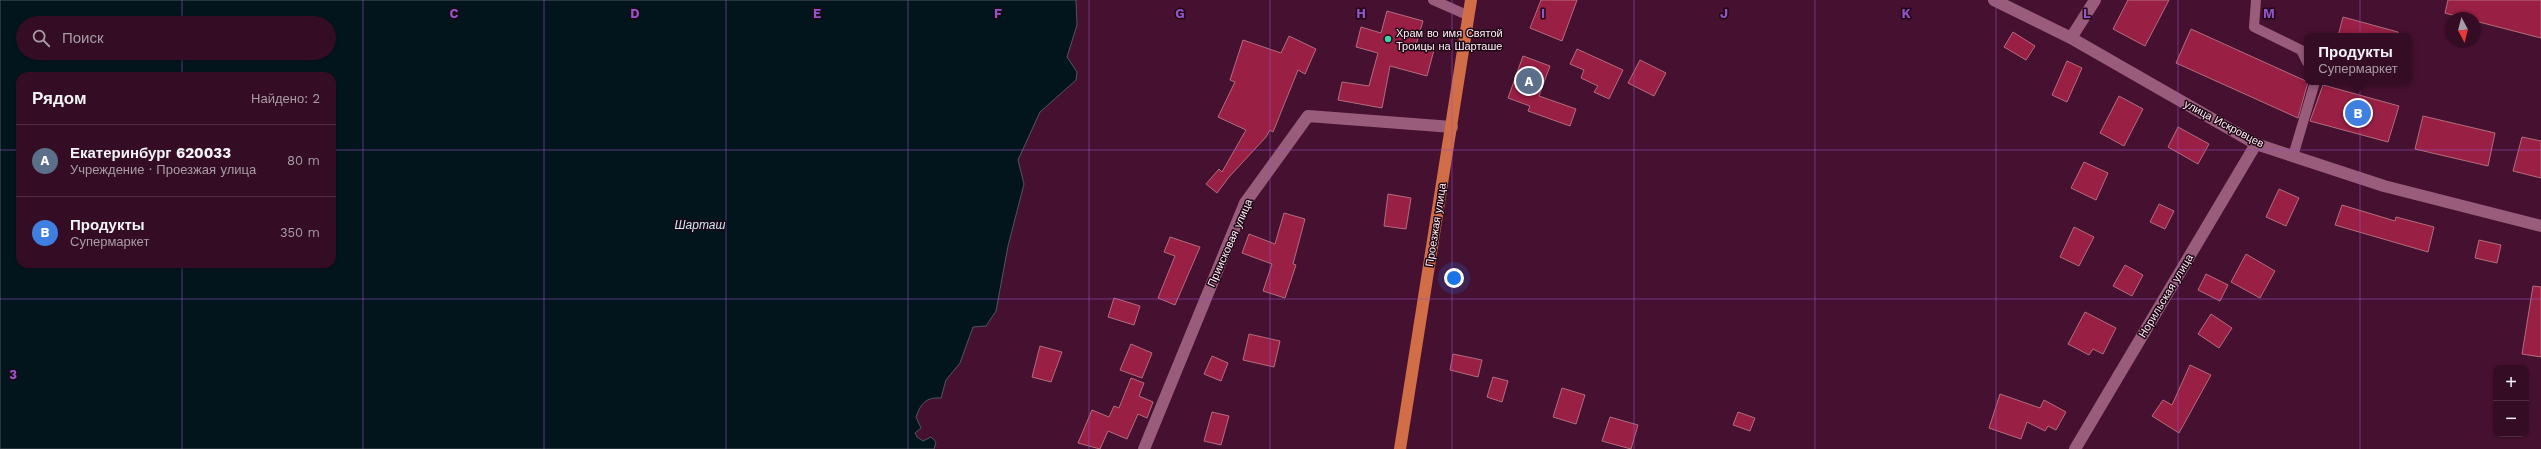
<!DOCTYPE html>
<html lang="ru">
<meta charset="utf-8">
<style>
:root{--surface:#340d24;--page:#3c162c;--text:#f1f3f6;--muted:#a99ca6;--line:#4e2d41;--accent:#b45309}
body{margin:0;font-family:"Work Sans",sans-serif;background:var(--page);color:var(--text)}
.controls{position:absolute;right:12px;bottom:12px;display:grid;overflow:hidden;border-radius:8px;box-shadow:0 1px 3px #0004}
.controls button{width:36px;height:36px;display:grid;place-items:center;padding:0;border:0;border-bottom:1px solid var(--line);background:var(--surface);color:var(--text);font:20px sans-serif}
.compass{position:absolute;left:2445px;top:12px;width:36px;height:36px;border-radius:50%;background:var(--surface);box-shadow:0 1px 3px #0004;rotate:173deg}
.you{position:absolute;left:1454px;top:278px;width:14px;height:14px;margin:-10px;border:3px solid #fff;border-radius:50%;background:#1a73e8;box-shadow:0 0 0 6px #1a73e833}
.badge{display:grid;place-items:center;width:26px;height:26px;border-radius:50%;background:var(--accent);color:#fff;font-size:13px;font-weight:700}
.pin{position:absolute;translate:-50% -50%;border:2px solid #fff;box-shadow:0 1px 4px #0006}
.popup{position:absolute;left:2304px;top:33px;width:108px;height:52px;box-sizing:border-box;display:grid;place-content:center;border-radius:8px;background:var(--surface);filter:drop-shadow(0 1px 3px #0005);font-size:13px;white-space:nowrap;color:var(--muted)}
.popup b{font-size:15px;color:var(--text)}
.popup::after{content:'';position:absolute;left:50%;top:100%;margin-left:-8px;border:8px solid transparent;border-top-color:var(--surface)}
.list{margin:0;padding:0;list-style:none}
h2{display:flex;justify-content:space-between;align-items:center;height:52px;margin:0;padding:0 16px;font-size:17px}
h2 small{font-size:13px;font-weight:400;color:var(--muted)}
.list li{display:grid;grid-template-columns:26px 1fr auto;gap:12px;align-items:center;box-sizing:border-box;height:72px;padding:0 16px;border-top:1px solid var(--line)}
.list b{display:block;font-size:15px;white-space:nowrap}
.list p{margin:0;font-size:13px;white-space:nowrap;color:var(--muted)}
.list em{font-size:13px;font-style:normal;color:var(--muted)}
.icon{flex:none;width:22px;height:22px;fill:none;stroke:currentColor;stroke-width:2;stroke-linecap:round;stroke-linejoin:round}
.map{position:relative;flex:none;width:2541px;height:449px;overflow:hidden}
.search{position:absolute;background:var(--surface);box-shadow:0 1px 3px #0004;left:16px;top:16px;width:320px;height:44px;display:flex;align-items:center;gap:10px;box-sizing:border-box;padding:0 14px;border-radius:22px;color:var(--muted);font-size:15px}
.panel{position:absolute;background:var(--surface);box-shadow:0 1px 3px #0004;left:16px;top:72px;width:320px;height:196px;border-radius:12px}
.map>svg:first-child{display:block}
.water{fill:#02151d;stroke:#4e575e;fill-rule:evenodd}
.building{fill:#991f45;stroke:#b26d7a}
.lines{fill:none;stroke-linecap:round;stroke-linejoin:round}
.lane{stroke:#995c7b;stroke-width:10}
.street{stroke:#995c7b;stroke-width:12}
.primary{stroke:#d16d47;stroke-width:12}
.grid{fill:none;stroke:#9553ca;stroke-width:1;stroke-opacity:0.55}
.poi-dot{fill:#37d4a6;stroke:#1f0815;stroke-width:1.5}
.labels{text-anchor:middle;dominant-baseline:central;stroke-width:3;stroke-linejoin:round;paint-order:stroke}
.poi-label{font-size:11px;fill:#fff0f7;stroke:#1f0815;text-anchor:start}
.street-label{font-size:11px;fill:#fff0f7;stroke:#1f0815}
.water-label{font-size:12px;font-style:italic;fill:#cae9f7;stroke:#1f0815}
.grid-label{font-size:13px;text-anchor:middle;font-weight:bold;fill:#9553ca;stroke:#1f0815;stroke-width:3;stroke-linejoin:round;paint-order:stroke}
</style>
<div class="map">
<svg width="2541" height="449" viewBox="0 0 2541 449">
<rect width="100%" height="100%" fill="#461130"/>
<!-- water -->
<path class="water" d="M0 0H1076L1077 25 1067 57 1077 72 1076 80 1040 112 1018 160 1024 184 1008 246 996 311 986 326 973 327 960 363 946 380 941 398C926 397 921 403 916 417L921 428 915 433 917 437 923 441 931 437 936 442 934 449H0ZM23 23H329V53H23ZM20 76H332V264H20Z"/>
<!-- building -->
<g class="building">
<path d="M1541 0H1577L1562 41 1530 28Z"/>
<path d="M2128 0H2169L2145 46 2113 29Z"/>
<path d="M2448 0H2541V38L2475 21V18H2463L2445 13Z"/>
<path d="M1387 11 1423 21 1416 45 1434 50 1427 76 1390 66 1382 108 1338 100 1342 82 1369 86 1378 53 1356 47 1361 27 1381 33Z"/>
<path d="M2343 17 2398 32 2397 36H2338Z"/>
<path d="M2191 29 2308 82 2298 118 2176 63Z"/>
<path d="M2013 32 2035 46 2026 60 2004 47Z"/>
<path d="M1289 36 1316 49 1305 74 1298 70 1273 132 1270 130 1266 137 1229 177 1217 193 1206 184 1219 169 1222 172 1246 130 1218 117 1235 82 1230 80 1243 40 1281 53Z"/>
<path d="M1577 49 1623 70 1609 99 1594 92 1598 86 1581 78 1584 70 1570 64Z"/>
<path d="M1523 56 1550 66 1539 96 1576 109 1570 126 1528 111 1530 106 1508 98Z"/>
<path d="M1640 60 1666 73 1654 96 1628 83Z"/>
<path d="M2067 61 2082 68 2067 102 2052 95Z"/>
<path d="M2323 85 2399 106 2388 142 2310 121Z"/>
<path d="M2119 96 2143 109 2124 146 2100 133Z"/>
<path d="M2423 116 2495 133 2488 166 2415 149Z"/>
<path d="M2178 127 2209 144 2198 164 2168 147Z"/>
<path d="M2522 137 2541 141V178L2513 171Z"/>
<path d="M2084 162 2108 173 2096 200 2071 188Z"/>
<path d="M2279 189 2299 198 2286 226 2266 217Z"/>
<path d="M1388 194 1411 198 1406 229 1384 226Z"/>
<path d="M2159 204 2174 211 2165 229 2150 222Z"/>
<path d="M2342 205 2395 221 2396 217 2434 227 2428 252 2335 225Z"/>
<path d="M1284 213 1305 219 1293 264 1296 265 1285 298 1263 291 1272 264 1242 253 1249 234 1275 244Z"/>
<path d="M2074 227 2094 237 2079 266 2060 257Z"/>
<path d="M1170 237 1200 247 1175 305 1158 298 1175 256 1164 252Z"/>
<path d="M2479 240 2501 245 2497 263 2475 258Z"/>
<path d="M2246 254 2275 271 2260 298 2231 282Z"/>
<path d="M2125 265 2143 275 2132 296 2113 286Z"/>
<path d="M2206 274 2228 285 2220 301 2198 290Z"/>
<path d="M2533 286 2541 287V357L2522 354Z"/>
<path d="M1114 298 1140 306 1134 325 1108 317Z"/>
<path d="M2085 312 2116 328 2103 354 2093 349 2089 355 2068 344Z"/>
<path d="M2211 314 2232 328 2219 348 2198 334Z"/>
<path d="M1249 334 1280 341 1274 367 1243 360Z"/>
<path d="M1131 344 1152 353 1142 378 1120 370Z"/>
<path d="M1040 346 1062 352 1051 382 1032 377Z"/>
<path d="M1453 354 1482 360 1478 377 1450 370Z"/>
<path d="M1212 356 1228 363 1221 381 1204 374Z"/>
<path d="M2190 365 2211 375 2179 433 2152 416 2163 400 2172 405Z"/>
<path d="M1493 377 1508 381 1502 402 1487 397Z"/>
<path d="M1131 378 1144 383 1139 396 1153 402 1147 418 1138 414 1127 439 1108 431 1100 449 1078 443 1092 410 1109 417 1114 406 1119 408Z"/>
<path d="M1562 388 1585 395 1576 424 1553 417Z"/>
<path d="M2000 394 2040 408 2044 400 2066 412 2056 430 2048 426 2045 431 2027 422 2021 439 1989 428Z"/>
<path d="M1212 412 1229 416 1221 445 1204 441Z"/>
<path d="M1738 412 1755 418 1750 431 1733 425Z"/>
<path d="M1610 417 1638 425 1631 449 1602 441Z"/>
</g>
<g class="lines">
<!-- lane -->
<g class="lane">
<path d="M1433 0 1467 15"/>
<path d="M2256 0 2254 27 2301 50 2307 62"/>
<path d="M2293 156 2315 82"/>
</g>
<!-- street -->
<g class="street">
<path d="M1994 0 2071 38 2256 144 2384 186 2541 226"/>
<path d="M2071 38 2095 0"/>
<path d="M1144 449 1245 203 1308 116 1452 127"/>
<path d="M2075 449 2256 144"/>
</g>
<!-- primary -->
<path class="primary" d="M1400 449 1471 0"/>
</g>
<!-- grid -->
<path class="grid" d="M182 0V23M363 0V449M544 0V449M726 0V449M908 0V449M1089 0V449M1270 0V449M1452 0V449M1634 0V449M1815 0V449M1996 0V449M2178 0V449M2360 0V449M182 53V76M0 150H20M332 150H2541M182 264V449M0 299H2541"/>
<!-- markers -->
<circle class="poi-dot" cx="1388" cy="39" r="4"/>
<g class="labels">
<!-- poi labels -->
<g class="poi-label">
<text x="1396" y="33">Храм во имя Святой<tspan x="1396" dy="13">Троицы на Шарташе</tspan></text>
</g>
<!-- street labels -->
<g class="street-label">
<text transform="translate(2224 124) rotate(28)">улица Искровцев</text>
<text transform="translate(1436 225) rotate(-81)">Проезжая улица</text>
<text transform="translate(1230 243) rotate(-66)">Приисковая улица</text>
<text transform="translate(2166 296) rotate(-59)">Норильская улица</text>
</g>
<!-- water labels -->
<g class="water-label">
<text x="700" y="225">Шарташ</text>
</g>
</g>
<g class="grid-label">
<text x="454" y="18">C</text>
<text x="635" y="18">D</text>
<text x="817" y="18">E</text>
<text x="998" y="18">F</text>
<text x="1180" y="18">G</text>
<text x="1361" y="18">H</text>
<text x="1543" y="18">I</text>
<text x="1724" y="18">J</text>
<text x="1906" y="18">K</text>
<text x="2087" y="18">L</text>
<text x="2269" y="18">M</text>
<text x="13" y="379">3</text>
</g>
</svg>
<div class="controls">
<button>+</button>
<button>−</button>
</div>
<svg class="compass" viewBox="-18 -18 36 36"><path d="M0-13l5 13h-10z" fill="#e53935"/><path d="M0 13l5-13h-10z" fill="#a99ca6"/></svg>
<div class="you"></div>
<div class="pin badge" style="left:1529px;top:81px;background:#5c6f8a">A</div>
<div class="pin badge" style="left:2358px;top:113px;background:#3f7fe0">B</div>
<div class="popup"><b>Продукты</b>Супермаркет</div>
<div class="search"><svg class="icon" aria-label="search" viewBox="0 0 24 24"><circle cx="10" cy="10" r="6"/><path d="M15 15l6 6"/></svg>Поиск</div>
<section class="panel">
<h2>Рядом<small>Найдено: 2</small></h2>
<ul class="list">
<li><span class="badge" style="background:#5c6f8a">A</span><div><b>Екатеринбург 620033</b><p>Учреждение · Проезжая улица</p></div><em>80 m</em></li>
<li><span class="badge" style="background:#3f7fe0">B</span><div><b>Продукты</b><p>Супермаркет</p></div><em>350 m</em></li>
</ul>
</section>
</div>
